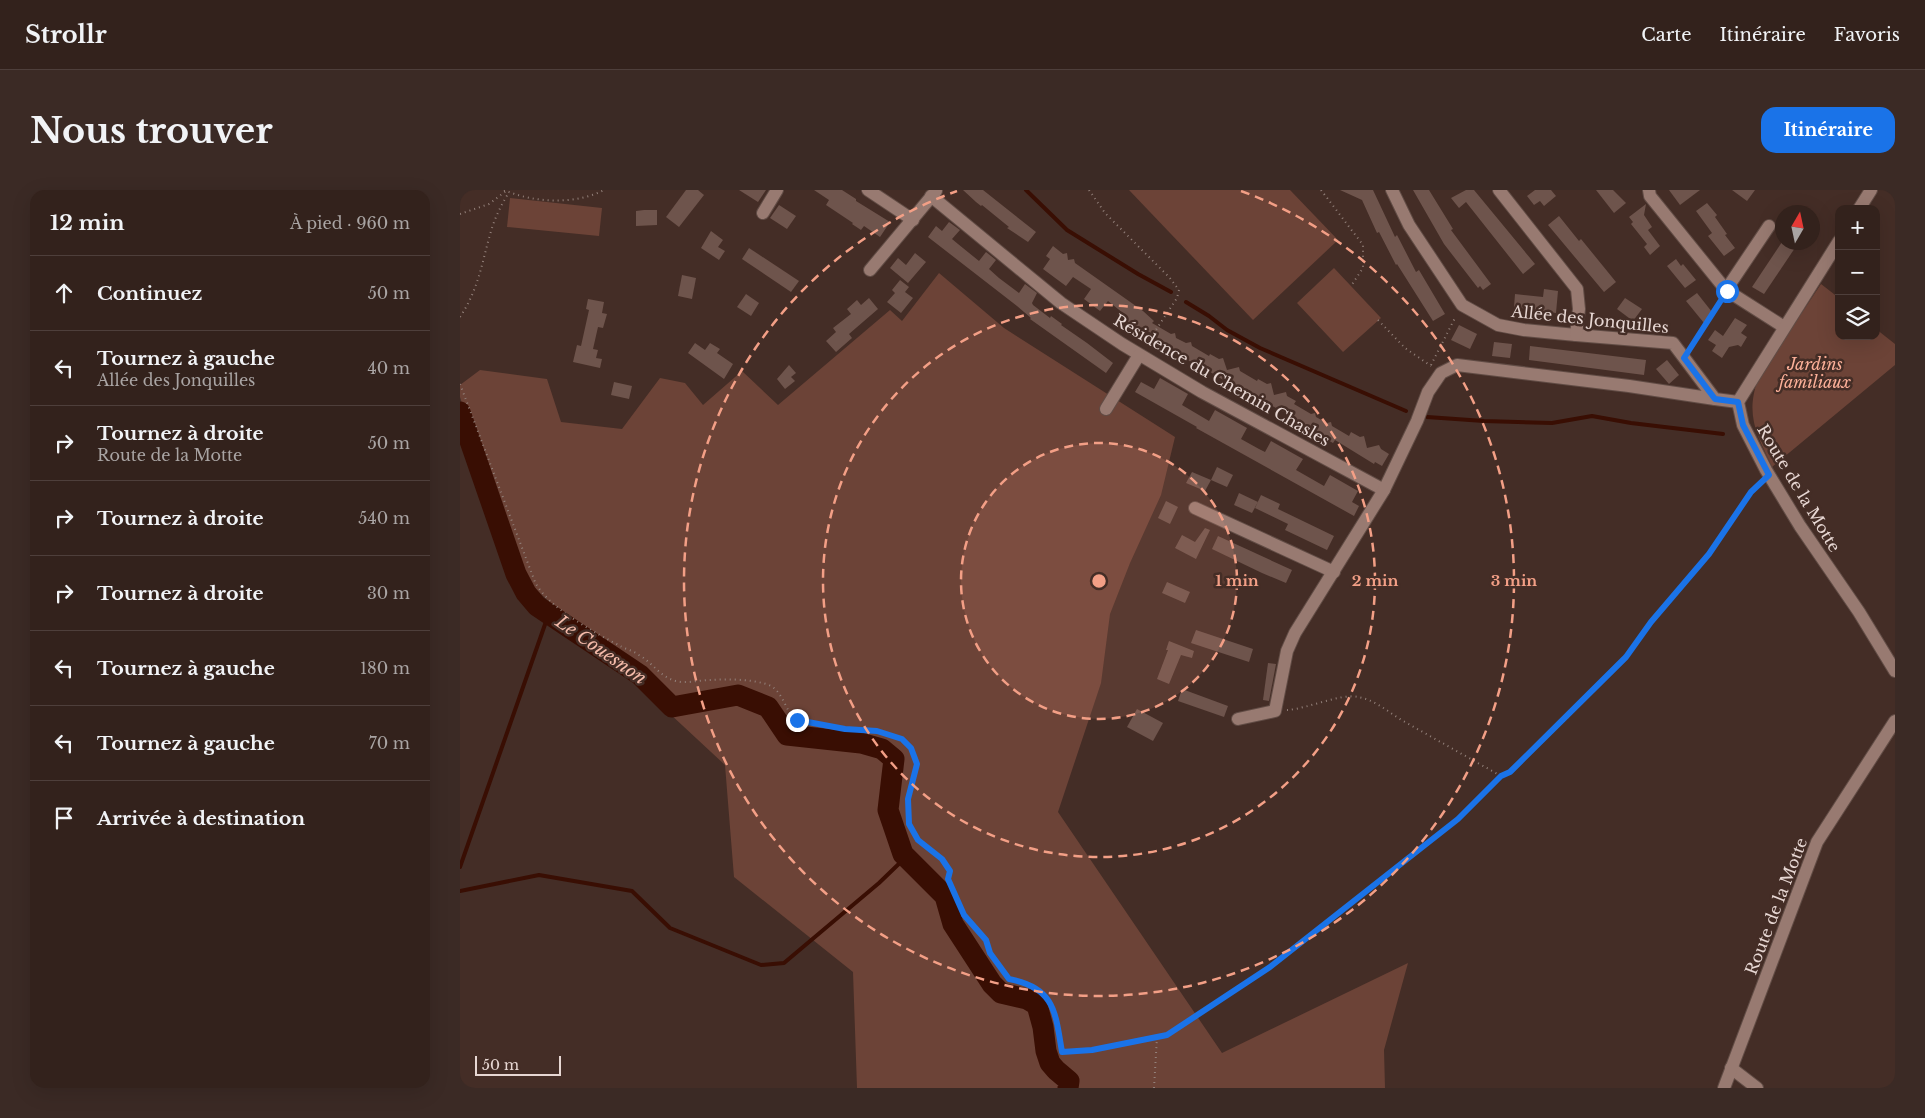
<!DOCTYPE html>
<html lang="fr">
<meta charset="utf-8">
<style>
:root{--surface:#33221c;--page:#3b2a25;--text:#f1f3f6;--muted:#a9a4a3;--line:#4e3f3b;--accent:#1a73e8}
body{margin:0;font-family:"Libre Baskerville",serif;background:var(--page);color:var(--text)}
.controls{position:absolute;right:15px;top:15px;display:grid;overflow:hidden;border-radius:10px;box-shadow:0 5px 20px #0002}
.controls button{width:45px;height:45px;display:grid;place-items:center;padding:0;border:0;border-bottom:1px solid var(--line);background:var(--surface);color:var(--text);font:25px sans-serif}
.compass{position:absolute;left:1315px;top:15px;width:45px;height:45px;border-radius:50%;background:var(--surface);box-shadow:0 5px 20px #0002;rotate:9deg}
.scale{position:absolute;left:15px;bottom:12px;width:86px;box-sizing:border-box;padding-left:5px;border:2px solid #e7d7d3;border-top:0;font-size:14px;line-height:18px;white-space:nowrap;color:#e7d7d3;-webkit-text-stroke:4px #442d26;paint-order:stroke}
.stop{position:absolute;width:15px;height:15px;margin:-11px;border:4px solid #1a73e8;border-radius:50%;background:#fff}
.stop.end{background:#1a73e8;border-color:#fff;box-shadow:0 1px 5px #0008}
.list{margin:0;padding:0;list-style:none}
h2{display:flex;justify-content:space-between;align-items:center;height:65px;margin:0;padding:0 20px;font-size:21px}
h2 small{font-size:16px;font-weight:400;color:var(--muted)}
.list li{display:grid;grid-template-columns:32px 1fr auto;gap:15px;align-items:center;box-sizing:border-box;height:75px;padding:0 20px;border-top:1px solid var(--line)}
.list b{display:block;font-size:19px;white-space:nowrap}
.list p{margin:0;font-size:16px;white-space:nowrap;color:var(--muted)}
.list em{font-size:16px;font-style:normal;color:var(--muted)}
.icon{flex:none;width:28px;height:28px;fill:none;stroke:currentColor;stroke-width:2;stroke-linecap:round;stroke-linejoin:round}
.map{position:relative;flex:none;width:1435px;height:898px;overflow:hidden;border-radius:15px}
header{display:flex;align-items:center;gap:30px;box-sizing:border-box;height:70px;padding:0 25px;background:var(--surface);border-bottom:1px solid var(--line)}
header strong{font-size:24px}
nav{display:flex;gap:28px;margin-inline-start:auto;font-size:18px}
.intro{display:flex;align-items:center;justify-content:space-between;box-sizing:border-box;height:120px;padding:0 30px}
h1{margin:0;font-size:35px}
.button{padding:12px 22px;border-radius:15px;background:var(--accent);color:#fff;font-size:18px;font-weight:700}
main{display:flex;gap:30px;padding:0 30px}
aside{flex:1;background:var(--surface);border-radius:15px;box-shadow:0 5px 20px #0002}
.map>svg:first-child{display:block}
.green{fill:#6c4337}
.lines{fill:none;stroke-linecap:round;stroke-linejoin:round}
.stream{stroke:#390e03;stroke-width:4}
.river{stroke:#390e03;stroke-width:21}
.building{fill:#6e544c}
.minor-casing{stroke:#614c45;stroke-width:14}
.path{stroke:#93807a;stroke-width:2;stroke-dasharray:1 4;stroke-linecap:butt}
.minor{stroke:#987a71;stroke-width:12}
.route{stroke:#1a73e8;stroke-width:6}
.ring{fill:none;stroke:#f39f86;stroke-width:2.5;stroke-dasharray:9 6}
.labels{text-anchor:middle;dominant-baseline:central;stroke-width:5;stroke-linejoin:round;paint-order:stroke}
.street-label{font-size:16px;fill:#e7d7d3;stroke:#442d26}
.park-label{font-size:16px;font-style:italic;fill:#fcb099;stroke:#442d26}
.water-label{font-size:18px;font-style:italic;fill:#f5bbaa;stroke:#442d26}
.centre{fill:#f39f86;stroke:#442d26;stroke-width:2.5}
.ring-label{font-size:15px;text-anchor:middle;font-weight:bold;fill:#f39f86;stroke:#442d26;stroke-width:5;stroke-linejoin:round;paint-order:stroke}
</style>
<header>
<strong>Strollr</strong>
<nav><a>Carte</a><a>Itinéraire</a><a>Favoris</a></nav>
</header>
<div class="intro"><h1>Nous trouver</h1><a class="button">Itinéraire</a></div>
<main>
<aside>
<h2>12 min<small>À pied · 960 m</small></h2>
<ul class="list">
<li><svg class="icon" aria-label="ahead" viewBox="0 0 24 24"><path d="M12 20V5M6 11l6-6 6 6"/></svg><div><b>Continuez</b></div><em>50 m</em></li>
<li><svg class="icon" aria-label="left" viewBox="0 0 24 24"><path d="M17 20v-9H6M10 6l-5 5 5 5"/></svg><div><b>Tournez à gauche</b><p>Allée des Jonquilles</p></div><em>40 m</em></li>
<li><svg class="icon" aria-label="right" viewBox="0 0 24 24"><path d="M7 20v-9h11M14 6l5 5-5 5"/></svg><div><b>Tournez à droite</b><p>Route de la Motte</p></div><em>50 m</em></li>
<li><svg class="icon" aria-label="right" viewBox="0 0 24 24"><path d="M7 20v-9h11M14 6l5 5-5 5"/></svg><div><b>Tournez à droite</b></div><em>540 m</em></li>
<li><svg class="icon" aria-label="right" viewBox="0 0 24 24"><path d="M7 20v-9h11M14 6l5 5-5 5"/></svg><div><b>Tournez à droite</b></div><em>30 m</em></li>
<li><svg class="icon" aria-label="left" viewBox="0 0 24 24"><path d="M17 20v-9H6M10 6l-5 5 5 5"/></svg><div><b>Tournez à gauche</b></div><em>180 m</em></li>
<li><svg class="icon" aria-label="left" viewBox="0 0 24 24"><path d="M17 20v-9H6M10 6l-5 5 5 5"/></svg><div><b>Tournez à gauche</b></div><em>70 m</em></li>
<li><svg class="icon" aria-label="arrive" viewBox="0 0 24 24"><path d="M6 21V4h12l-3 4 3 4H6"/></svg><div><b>Arrivée à destination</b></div></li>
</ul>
</aside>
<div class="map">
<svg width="1435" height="898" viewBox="0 0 1435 898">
<rect width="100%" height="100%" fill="#442d26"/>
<!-- green -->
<g class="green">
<path d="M669 0H830L878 50 793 130Z"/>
<path d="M50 8 142 18 139 46 47 37Z"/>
<path d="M874 78 921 128 883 162 837 113Z"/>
<path d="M479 83 544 138 715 247 701 305 670 373 650 424 641 493 598 622 762 863 948 773 924 860 925 898H397L393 782 274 687 265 575 54 379 0 207V195L20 180 87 189 101 232 162 239 200 188 225 193 243 215 282 181 318 215 430 120 442 131Z"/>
<path d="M1361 94 1379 108V146H1416V139L1435 154V175L1312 277C1297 244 1285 226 1298 189Z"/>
</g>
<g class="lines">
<!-- stream -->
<g class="stream">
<path d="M566 0 607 40 678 84 711 102"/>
<path d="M726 112 749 126 767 140 800 158 946 221"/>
<path d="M967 227 1024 231 1092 233 1132 226 1171 233 1263 244"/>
<path d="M0 677 89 423"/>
<path d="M0 701 79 685 172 701 210 738 301 775 324 773 419 693 446 667"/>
</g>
<!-- river -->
<path class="river" d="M0 222 56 384 66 403 77 416 180 485 212 517 278 505 308 517 327 545 401 553 422 559 434 569 428 620 443 664 485 706 493 734 532 794 541 803 567 809 577 815 583 837 586 861 590 873 596 880 609 891 608 898"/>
</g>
<!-- building -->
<g class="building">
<path d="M226 0H238L244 5 219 37 206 27Z"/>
<path d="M279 0H306L298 12Z"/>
<path d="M354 0H382L396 9V11L430 32 420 47 404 36 401 40 392 34 393 33 366 15 369 10Z"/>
<path d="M503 0H523L576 42 568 52 547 38 549 37 522 15 521 16 516 12Z"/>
<path d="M880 0H913L935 47 937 45 956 82 959 80 985 124 973 131 937 74 936 75 919 42 917 43 902 10Z"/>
<path d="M953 0H969L993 39 991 40 1031 94 1023 100 1020 96 1018 98 984 54Z"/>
<path d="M1006 0H1014L1075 74 1063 84 1006 12 999 18 991 8Z"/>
<path d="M1075 0H1091L1096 6 1084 16 1080 11 1074 15 1067 6Z"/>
<path d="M1136 0H1153L1166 13 1154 23Z"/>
<path d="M1209 0H1240L1220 15Z"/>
<path d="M1272 0H1295L1287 11Z"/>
<path d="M1247 13 1257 25 1255 27 1267 44 1265 45 1275 58 1264 66 1248 46 1252 43 1236 21Z"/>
<path d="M1186 14 1184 25 1192 37 1188 40 1200 56 1190 65 1184 57 1187 54 1171 34 1173 32 1169 27Z"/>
<path d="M319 15 336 26 327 39 310 28Z"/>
<path d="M184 20H197V35L176 36V21Z"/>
<path d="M1099 26 1119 51 1121 49 1156 92 1144 102 1088 35Z"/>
<path d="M489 32 500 40 492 49 498 54 519 71 526 62 536 70 529 79 539 88 559 103 565 94 577 103 572 113 573 115 590 128 591 126 602 134 601 135 627 153 653 173 646 183 570 129 571 128 557 116 468 47 476 36 482 41Z"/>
<path d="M251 41 263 50 258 57 265 61 259 70 241 58Z"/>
<path d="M1322 52H1339L1304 104 1292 97Z"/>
<path d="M593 56 603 64 607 63 608 70 614 69 615 73 683 121 694 131 692 133 711 144 715 143 716 148 726 153 731 152 732 156 749 166 750 164 759 169 763 168 767 180 779 177 780 181 797 191 798 189 807 194 811 193 814 205 826 202 827 206 836 211 834 214 851 224 855 223 856 227 867 233 871 232 872 236 889 246 891 242 900 247 904 246 907 258 919 255 921 259 929 264 922 276 915 272 914 274 875 250 873 253 862 247 861 248 836 232 837 229 797 208 798 206 782 197 781 198 774 194 773 196 734 172 733 173 722 167 721 168 706 160 696 152 698 148 682 137 674 147 658 135 665 125 658 119 648 111 640 121 624 109 631 99 613 87 606 96 583 79 590 69 586 66Z"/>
<path d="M289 58 339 91 331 102 282 69Z"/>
<path d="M455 63 466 72 448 93 430 78 438 68 446 75Z"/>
<path d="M1216 69 1221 76 1223 74 1236 90 1225 98 1207 76Z"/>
<path d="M222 85 236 88 232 109 218 106Z"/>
<path d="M440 90 449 97 445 102 453 108 441 123 427 112 435 103 432 100Z"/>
<path d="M1084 99 1098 101 1096 123 1054 117 1055 104 1083 107Z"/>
<path d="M1237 103 1252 122 1244 133 1226 111Z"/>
<path d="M286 104 299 113 291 126 277 117Z"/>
<path d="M409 108 418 119 389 144 392 148 376 162 366 151 376 142 373 138 391 124 387 119 397 110 401 115Z"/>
<path d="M1165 108 1182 119 1173 131 1157 119Z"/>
<path d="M128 109 144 112 142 123 147 124 143 138 138 137 133 159 138 160 136 168 142 169 140 178 113 172 117 155 121 156 129 120 126 119Z"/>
<path d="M1275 128 1287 135 1281 143 1287 147 1281 157 1278 155 1269 157 1262 168 1252 161 1256 155 1248 150 1255 140 1263 146Z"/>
<path d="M999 135 1017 144 1010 159 991 150Z"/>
<path d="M1034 152 1052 154 1050 168 1032 166Z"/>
<path d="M235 153 245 160 250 153 260 159 257 163 273 174 264 189 228 163Z"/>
<path d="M1070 156 1186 170 1184 185 1069 170Z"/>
<path d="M1207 170 1219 185 1209 194 1196 179Z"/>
<path d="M329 175 336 183 331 187 335 191 325 199 317 189Z"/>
<path d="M700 188 728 204 722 215 749 231 755 220 787 238 781 249 799 259 805 262 811 251 843 269 836 280 864 296 870 285 898 301 892 312 899 316 894 326 736 238 737 237 675 202 681 192 694 199Z"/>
<path d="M154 192 172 196 169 209 151 205Z"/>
<path d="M757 277 773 285 767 297 751 290Z"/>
<path d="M732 282 751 290 745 301 726 293Z"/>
<path d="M779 303 798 312 792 323 774 315Z"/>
<path d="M801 305 820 314 818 319 874 346 867 360 825 340 828 334 795 318Z"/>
<path d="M706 311 718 317 710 334 698 328Z"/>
<path d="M745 338 750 340 736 369 715 358 722 345 735 352Z"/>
<path d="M758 346 832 380 826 393 802 383 752 359Z"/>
<path d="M707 392 730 402 725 413 702 403Z"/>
<path d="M736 440 793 459 789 472 731 453Z"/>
<path d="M709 451 734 461 732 468 721 465 709 494 697 489 708 460H706Z"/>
<path d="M808 473 816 474 809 511 803 510Z"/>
<path d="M722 499 768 516 764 527 718 511Z"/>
<path d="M677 519 703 533 693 551 667 537Z"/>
</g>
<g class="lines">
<!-- minor casing -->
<g class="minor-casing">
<g id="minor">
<path d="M408 0 453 30"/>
<path d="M932 0 949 35 1002 115 1038 135 1064 140 1116 145 1213 153 1255 209 1278 212"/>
<path d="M1039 0 1117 99 1119 119 1116 145"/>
<path d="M1189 0 1190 6 1266 100 1324 137"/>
<path d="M471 6 601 113 662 154 742 202 924 300"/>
<path d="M1399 19 1411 0"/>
<path d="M303 23 317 0"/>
<path d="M1379 51 1278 212 1283 235 1306 280 1340 336 1399 422 1435 481"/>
<path d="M410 80 476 1"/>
<path d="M1266 100 1309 36"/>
<path d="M646 219 679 165"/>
<path d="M735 318 874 382"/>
<path d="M778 529 815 521 827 461 835 443 924 300 957 231 968 202 981 183 997 175 1169 196 1255 209"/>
<path d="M1271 878 1297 898"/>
<path d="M1264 898 1357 652 1435 531"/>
</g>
</g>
<!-- path -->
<g class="path">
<path d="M44 0C74 13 115 15 144 0"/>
<path d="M629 0 645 23 709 87 719 100 717 108 686 155"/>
<path d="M861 0 903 55V78L891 96"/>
<path d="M0 24 29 14 46 1"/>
<path d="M0 127C20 97 22 70 32 38 36 25 42 14 49 2"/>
<path d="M918 130 945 158 971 176"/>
<path d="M1231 158 1260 111"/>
<path d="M971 175 996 126"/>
<path d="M0 194 75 392C89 419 136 443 162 457 168 460 174 461 179 465 193 473 200 487 216 491 226 494 239 490 250 490 268 489 289 489 306 494 324 499 324 522 337 530L385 539 417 541 442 549 451 557 457 574 448 609 447 622 449 634 458 650 482 669 490 681 488 689 504 725 526 750 530 763 549 789C595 799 595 821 602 862L632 861 707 845 810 777 998 629 1041 586"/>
<path d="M827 520C847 519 881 503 898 507 916 510 929 523 945 532 977 550 1009 568 1041 586L1050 582 1107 528 1166 467 1191 432 1249 364 1291 301 1300 293"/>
<path d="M694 898 697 847"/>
</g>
<!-- minor -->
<use href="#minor" class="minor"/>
</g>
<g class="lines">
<!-- route -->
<path class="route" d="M337 530 385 539 417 541 442 549 451 558 457 574 448 609 449 634 458 650 482 669 490 681 488 689 504 725 526 750 530 763 549 789C595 798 595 821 602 862L632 860 707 845 810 777 998 629 1041 586 1050 582 1166 467 1191 432 1249 364 1291 302 1309 285 1283 235 1278 212 1255 209 1224 168 1267 101"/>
</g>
<!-- distance rings -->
<circle cx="639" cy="391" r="138" fill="#f39f86" fill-opacity=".12"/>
<g class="ring">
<circle cx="639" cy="391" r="138"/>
<circle cx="639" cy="391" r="276"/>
<path d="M781 1A415 415 0 1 1 497 1"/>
</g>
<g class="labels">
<!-- street labels -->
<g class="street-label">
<text transform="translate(1130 129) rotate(6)">Allée des Jonquilles</text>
<text transform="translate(762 190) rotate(30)">Résidence du Chemin Chasles</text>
<text transform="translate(1339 298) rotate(59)">Route de la Motte</text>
<text transform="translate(1316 716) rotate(-69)">Route de la Motte</text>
</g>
<!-- park labels -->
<g class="park-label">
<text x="1355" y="174">Jardins<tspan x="1355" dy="18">familiaux</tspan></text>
</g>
<!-- water labels -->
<g class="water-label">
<text transform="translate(141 460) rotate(35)">Le Couesnon</text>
</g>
</g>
<circle cx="639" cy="391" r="8" class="centre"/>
<g class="ring-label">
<text x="777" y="396">1 min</text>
<text x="915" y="396">2 min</text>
<text x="1054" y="396">3 min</text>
</g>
</svg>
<div class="controls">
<button>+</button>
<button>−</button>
<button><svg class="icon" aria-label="layers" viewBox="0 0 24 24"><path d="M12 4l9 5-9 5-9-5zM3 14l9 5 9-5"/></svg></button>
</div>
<svg class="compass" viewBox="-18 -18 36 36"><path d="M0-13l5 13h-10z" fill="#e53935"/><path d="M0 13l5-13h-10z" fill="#a9a4a3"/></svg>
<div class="scale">50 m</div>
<div class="stop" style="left:1267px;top:101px"></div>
<div class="stop end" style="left:337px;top:530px"></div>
</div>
</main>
